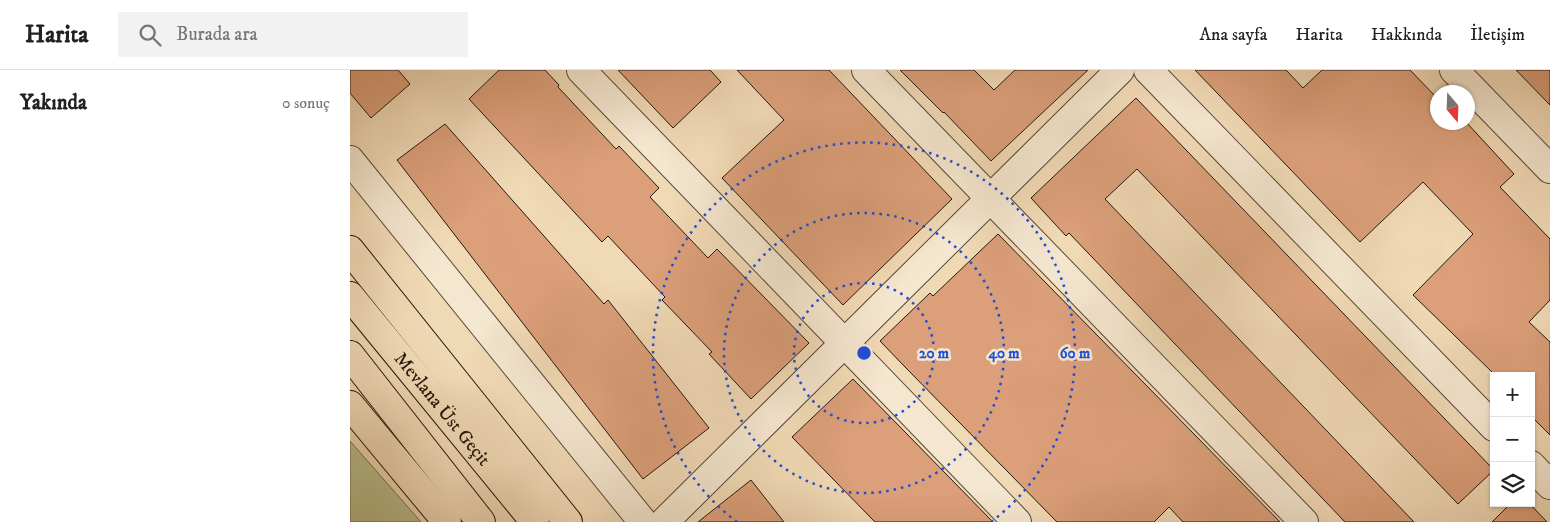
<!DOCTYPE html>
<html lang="tr">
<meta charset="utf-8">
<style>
:root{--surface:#fff;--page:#f2f2f2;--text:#222;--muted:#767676;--line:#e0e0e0}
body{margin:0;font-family:"IM FELL DW Pica",serif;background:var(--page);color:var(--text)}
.controls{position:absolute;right:15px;bottom:15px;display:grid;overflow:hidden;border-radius:0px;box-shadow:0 1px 4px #0004}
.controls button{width:45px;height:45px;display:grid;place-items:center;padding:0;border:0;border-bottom:1px solid var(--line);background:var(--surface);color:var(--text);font:25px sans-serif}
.compass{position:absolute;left:1080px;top:15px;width:45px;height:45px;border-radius:50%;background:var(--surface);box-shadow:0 1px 4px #0004;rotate:161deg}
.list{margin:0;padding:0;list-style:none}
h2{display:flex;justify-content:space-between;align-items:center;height:65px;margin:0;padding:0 20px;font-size:21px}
h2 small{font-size:16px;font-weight:400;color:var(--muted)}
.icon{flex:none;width:28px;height:28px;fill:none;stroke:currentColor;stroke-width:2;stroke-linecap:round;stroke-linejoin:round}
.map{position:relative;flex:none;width:1200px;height:452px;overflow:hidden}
header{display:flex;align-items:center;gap:30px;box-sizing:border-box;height:70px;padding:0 25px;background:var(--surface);border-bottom:1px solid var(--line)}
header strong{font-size:24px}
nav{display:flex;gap:28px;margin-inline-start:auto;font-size:18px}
.search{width:350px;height:45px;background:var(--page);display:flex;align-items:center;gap:12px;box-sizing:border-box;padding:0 18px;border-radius:0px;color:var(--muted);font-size:19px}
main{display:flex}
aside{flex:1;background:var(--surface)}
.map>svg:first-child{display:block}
.green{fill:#babf8d;stroke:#706b4c}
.building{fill:#db9f7a;stroke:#26170c}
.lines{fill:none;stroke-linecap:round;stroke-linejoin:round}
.street-casing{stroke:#584836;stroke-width:30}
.highway-casing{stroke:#26170c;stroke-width:30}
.street{stroke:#f5e6cf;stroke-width:28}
.highway{stroke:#f0d9b5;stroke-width:28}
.ring{fill:none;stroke:#1d4ed8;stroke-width:2.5;stroke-dasharray:2.5 5}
.labels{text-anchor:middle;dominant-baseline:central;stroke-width:5;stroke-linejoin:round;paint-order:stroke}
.street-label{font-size:19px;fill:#26170c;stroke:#f5e6cf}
.centre{fill:#1d4ed8;stroke:#f5e6cf;stroke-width:2.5}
.ring-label{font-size:15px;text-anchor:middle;font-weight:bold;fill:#1d4ed8;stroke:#f5e6cf;stroke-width:5;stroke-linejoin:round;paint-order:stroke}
</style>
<header>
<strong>Harita</strong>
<div class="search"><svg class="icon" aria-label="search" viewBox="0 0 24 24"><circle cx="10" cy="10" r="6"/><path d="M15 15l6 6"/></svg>Burada ara</div>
<nav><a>Ana sayfa</a><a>Harita</a><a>Hakkında</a><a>İletişim</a></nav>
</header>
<main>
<aside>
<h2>Yakında<small>0 sonuç</small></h2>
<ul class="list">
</ul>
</aside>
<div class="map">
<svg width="1200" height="452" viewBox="0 0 1200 452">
<rect width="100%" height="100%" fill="#f0d9b5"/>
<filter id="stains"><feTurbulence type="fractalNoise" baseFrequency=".004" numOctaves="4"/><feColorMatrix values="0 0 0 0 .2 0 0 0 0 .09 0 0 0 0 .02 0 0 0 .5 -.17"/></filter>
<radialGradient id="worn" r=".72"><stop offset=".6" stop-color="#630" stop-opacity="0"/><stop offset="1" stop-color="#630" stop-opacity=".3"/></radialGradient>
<!-- green -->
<path class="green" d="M0 371 71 452H0Z"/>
<!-- building -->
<g class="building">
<path d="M0 0H48L60 14 21 48 0 23Z"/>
<path d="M149 0H195L209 15 208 17 266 79 269 76 309 118 300 127 358 188 367 179 459 273 401 329 359 284 362 282 312 230 315 227 258 166 252 172 119 29Z"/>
<path d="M268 0H360L371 12 323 58Z"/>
<path d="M387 0H479L602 129 493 235 372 108 434 50Z"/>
<path d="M550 0H624L644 20 665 0H738L641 91 594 42 593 43Z"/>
<path d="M845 0H936L953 18 972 0H1060L1088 29V52H1116L1164 104 1150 117 1200 169V230L1179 252 1200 272V365L1181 346V306H1146L1063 225 1123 164 1073 112 1010 172Z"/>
<path d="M1166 0H1200V35Z"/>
<path d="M786 28 1144 400 1108 434 787 99 755 129 1064 452H995L719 163 716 166 681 128Z"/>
<path d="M95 54 254 234 258 230 359 358 293 409 47 90Z"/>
<path d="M648 164 843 363 930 452H833L819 437 804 452H707L556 298 530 271 580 223 583 226Z"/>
<path d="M503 309 555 362 643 452H525L442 367Z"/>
<path d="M401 410 434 452H348Z"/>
<path d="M1161 433H1179L1197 452H1142Z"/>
</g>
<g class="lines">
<!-- street casing -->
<g class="street-casing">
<g id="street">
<path d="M231 0 667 452"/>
<path d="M516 0 954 452"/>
<path d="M798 0 1144 357"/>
<path d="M1104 0 1200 99"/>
<path d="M0 90 293 452"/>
<path d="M1181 395 1200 415"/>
<path d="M314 452 770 0"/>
</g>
</g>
<!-- highway casing -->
<g class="highway-casing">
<g id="highway">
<path d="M0 180 218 452"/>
<path id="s1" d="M0 226 185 452"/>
<path d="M0 285 131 452"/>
<path d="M0 335 97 452"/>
</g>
</g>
<!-- street -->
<use href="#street" class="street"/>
<!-- highway -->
<use href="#highway" class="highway"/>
</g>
<!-- distance rings -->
<g class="ring">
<circle cx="514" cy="283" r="70"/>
<circle cx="514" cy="283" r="140"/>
<path d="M387 452A211 211 0 1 1 641 452"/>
</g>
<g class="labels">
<!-- street labels -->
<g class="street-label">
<text stroke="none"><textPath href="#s1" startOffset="146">Mevlana Üst Geçit</textPath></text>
</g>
</g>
<circle cx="514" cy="283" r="8" class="centre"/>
<g class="ring-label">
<text x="584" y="288">20 m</text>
<text x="654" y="288">40 m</text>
<text x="725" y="288">60 m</text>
</g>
<rect width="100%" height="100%" filter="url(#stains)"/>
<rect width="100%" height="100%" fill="url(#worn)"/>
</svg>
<div class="controls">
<button>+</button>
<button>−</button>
<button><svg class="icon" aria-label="layers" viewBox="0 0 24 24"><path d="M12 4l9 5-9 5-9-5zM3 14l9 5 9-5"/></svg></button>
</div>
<svg class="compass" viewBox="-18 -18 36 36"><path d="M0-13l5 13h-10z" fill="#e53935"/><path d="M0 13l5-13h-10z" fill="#767676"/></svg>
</div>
</main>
